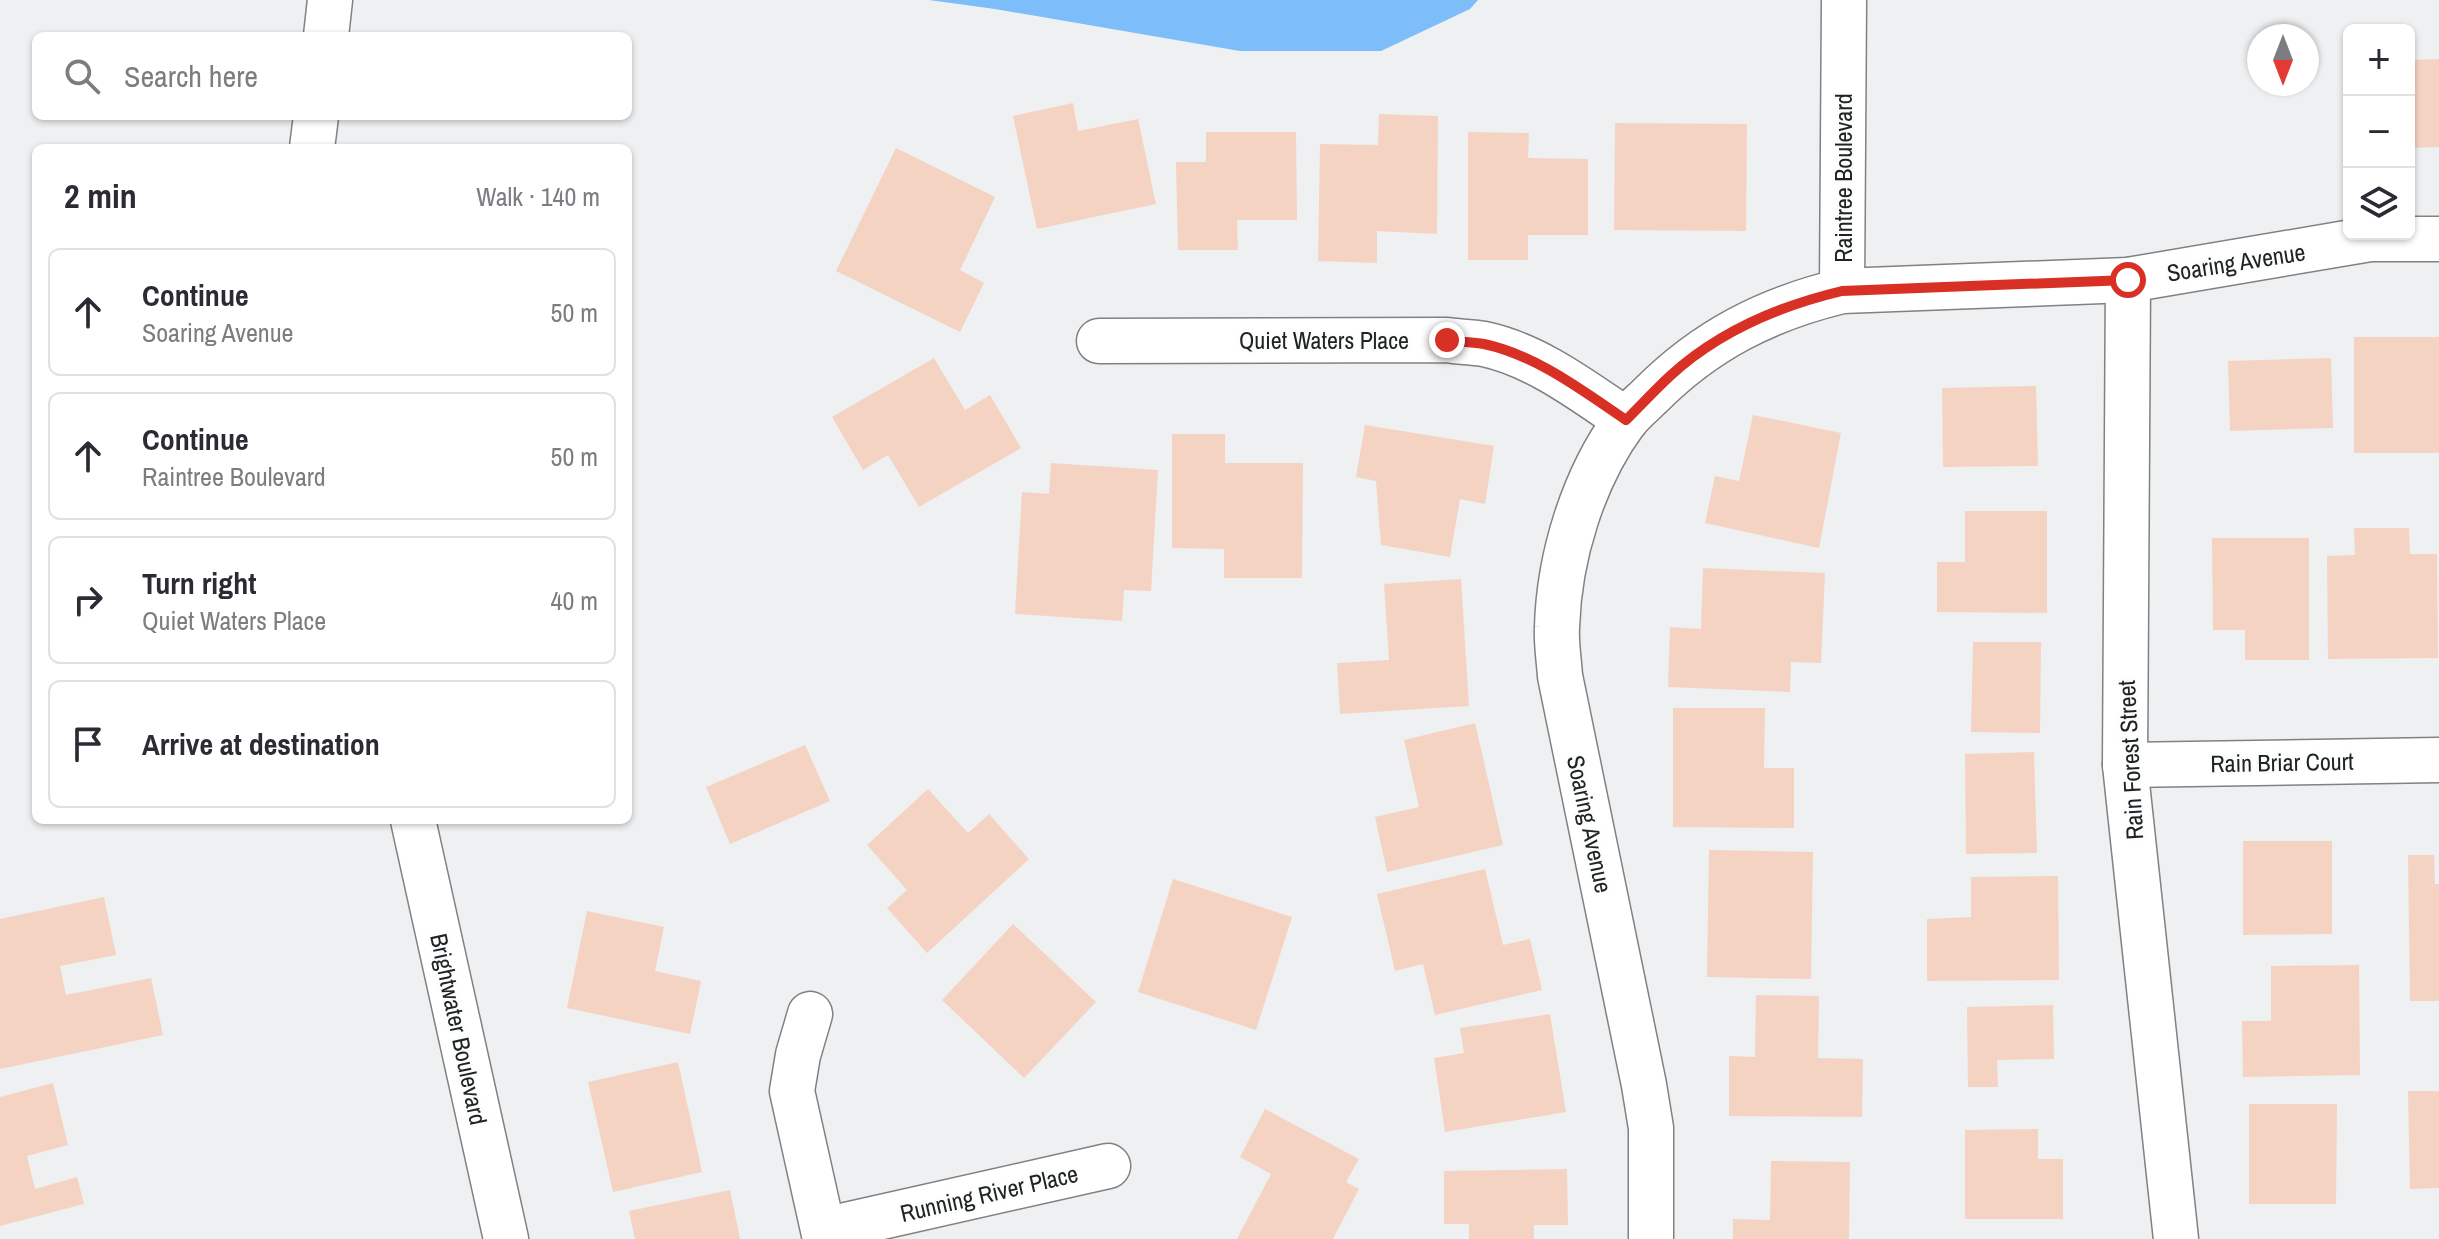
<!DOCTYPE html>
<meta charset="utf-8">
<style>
:root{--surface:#fff;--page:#f2f2f3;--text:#2b2b33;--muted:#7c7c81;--line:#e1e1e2}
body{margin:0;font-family:"Archivo Narrow",sans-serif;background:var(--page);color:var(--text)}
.controls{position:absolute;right:24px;top:24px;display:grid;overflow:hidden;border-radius:12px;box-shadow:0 2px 6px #0004}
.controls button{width:72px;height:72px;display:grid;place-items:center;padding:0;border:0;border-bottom:2px solid var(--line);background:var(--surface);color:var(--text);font:40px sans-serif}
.compass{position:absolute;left:2247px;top:24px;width:72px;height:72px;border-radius:50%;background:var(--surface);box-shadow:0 2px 6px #0004;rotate:180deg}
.stop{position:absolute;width:24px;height:24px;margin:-18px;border:6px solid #d93025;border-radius:50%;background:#fff}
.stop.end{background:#d93025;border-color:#fff;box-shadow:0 2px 8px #0008}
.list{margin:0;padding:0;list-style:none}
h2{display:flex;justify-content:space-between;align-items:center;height:104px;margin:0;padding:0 32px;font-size:34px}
h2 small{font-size:26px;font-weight:400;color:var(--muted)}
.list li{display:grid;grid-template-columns:52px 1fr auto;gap:24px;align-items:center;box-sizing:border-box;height:128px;margin:0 16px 16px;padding:0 16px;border:2px solid var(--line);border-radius:12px}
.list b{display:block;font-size:30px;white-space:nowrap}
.list p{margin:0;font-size:26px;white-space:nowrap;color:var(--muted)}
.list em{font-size:26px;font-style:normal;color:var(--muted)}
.icon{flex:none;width:44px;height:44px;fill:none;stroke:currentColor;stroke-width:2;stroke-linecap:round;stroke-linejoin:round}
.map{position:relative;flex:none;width:2439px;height:1239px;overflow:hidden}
.search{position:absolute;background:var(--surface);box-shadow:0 2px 6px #0004;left:32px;top:32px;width:600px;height:88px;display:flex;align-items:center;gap:20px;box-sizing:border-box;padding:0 28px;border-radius:12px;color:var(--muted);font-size:30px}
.panel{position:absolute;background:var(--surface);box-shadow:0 2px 6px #0004;left:32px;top:144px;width:600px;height:680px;border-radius:12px}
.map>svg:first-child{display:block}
.water{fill:#7cbdfa}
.building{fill:#f5d3c3}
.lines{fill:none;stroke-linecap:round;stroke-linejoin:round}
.minor-casing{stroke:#808182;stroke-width:47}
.tertiary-casing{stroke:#808182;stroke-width:47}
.minor{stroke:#fff;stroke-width:44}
.tertiary{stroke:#fff;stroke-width:44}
.route{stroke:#d93025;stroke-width:10}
.labels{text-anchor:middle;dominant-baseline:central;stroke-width:6;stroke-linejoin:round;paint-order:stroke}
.street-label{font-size:24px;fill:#212222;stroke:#fcfdff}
</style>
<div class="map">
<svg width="2439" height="1239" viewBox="0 0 2439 1239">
<rect width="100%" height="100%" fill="#eef0f2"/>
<!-- water -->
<path class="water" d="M929 0H1478L1470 9 1381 51H1240L995 9Z"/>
<!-- building -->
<g class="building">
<path d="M2439 59V147L2409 148V60Z"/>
<path d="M1073 103 1078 131 1138 119 1156 204 1037 229 1013 116Z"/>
<path d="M1379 114 1438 116 1437 234 1377 231V263L1318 261 1320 144 1378 145Z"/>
<path d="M1615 123 1747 124 1746 231 1614 230Z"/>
<path d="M1206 132H1296L1297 220H1237L1238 250H1178L1176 162H1206Z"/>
<path d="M1468 132 1529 133 1528 158 1588 159V235H1528V260H1468Z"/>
<path d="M896 148 995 197 960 270 984 283 960 332 836 271Z"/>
<rect x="2354" y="337" width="85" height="116"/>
<path d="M934 358 965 410 990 395 1021 448 919 507 888 455 863 470 832 417Z"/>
<path d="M2331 358 2333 428 2230 431 2228 361Z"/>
<path d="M2036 386 2038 466 1943 467 1942 388Z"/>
<path d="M1753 415 1841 433 1819 548 1705 523 1715 476 1739 481Z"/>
<path d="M1365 425 1494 446 1485 504 1460 499 1450 557 1381 545 1376 481 1356 477Z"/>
<path d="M1172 434H1225V463H1303L1302 578H1224V549L1172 548Z"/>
<path d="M1051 463 1158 470 1151 591 1124 590 1122 621 1015 614 1022 492 1049 494Z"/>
<path d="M1965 511H2047V613L1937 612V562H1965Z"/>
<path d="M2354 528H2409L2410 554H2437L2438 658 2328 659 2327 556 2355 555Z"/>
<path d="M2212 538H2309V660H2245V630H2213Z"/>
<path d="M1703 568 1825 573 1821 663 1791 662 1790 692 1668 687 1670 627 1701 629Z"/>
<path d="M1461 579 1469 706 1340 714 1337 663 1389 660 1384 584Z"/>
<path d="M1973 642H2041L2040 733 1971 732Z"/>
<path d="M1673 708H1765L1764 768H1794V828L1673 827Z"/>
<path d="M1475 723 1503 845 1387 872 1375 817 1419 807 1404 740Z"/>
<path d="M805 745 830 801 730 844 706 787Z"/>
<path d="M2034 752 2037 853 1966 854 1965 754Z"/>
<path d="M928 789 968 833 989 814 1029 859 927 953 887 908 907 890 867 845Z"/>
<path d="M2243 841H2332V934L2243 935Z"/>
<path d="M1709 850 1813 852 1811 979 1707 977Z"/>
<path d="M2408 855H2434L2435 884H2439V1001H2410Z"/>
<path d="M1485 869 1503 945 1530 939 1542 990 1435 1015 1423 964 1395 971 1377 894Z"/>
<path d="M2058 876 2059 980 1927 981V919L1971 917V877Z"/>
<path d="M1173 879 1292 917 1256 1030 1138 992Z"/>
<path d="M104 897 116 955 60 966 66 995 151 978 163 1035 0 1069V919Z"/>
<path d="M587 911 664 927 655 971 701 981 690 1034 567 1008Z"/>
<path d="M1013 924 1096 1002 1024 1078 942 1000Z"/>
<path d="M2359 965 2360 1075 2243 1077 2242 1021H2271V966Z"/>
<path d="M1756 995 1819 996 1818 1058 1863 1059 1862 1117 1729 1116V1056L1755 1057Z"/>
<path d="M2053 1005 2054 1059 1997 1060 1998 1087H1968L1967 1007Z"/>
<path d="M1550 1014 1566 1112 1445 1132 1434 1058 1464 1053 1460 1028Z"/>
<path d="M678 1062 702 1172 613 1192 588 1082Z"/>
<path d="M53 1083 68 1145 27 1156 35 1189 77 1177 84 1204 0 1226V1097Z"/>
<path d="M2408 1091H2439V1188L2410 1189Z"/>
<path d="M2249 1104H2337L2336 1204H2249Z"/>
<path d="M1265 1109 1359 1159 1346 1182 1359 1189 1333 1239H1237L1271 1174 1240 1157Z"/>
<path d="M2038 1129V1159H2063V1219H1965V1130Z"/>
<path d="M1771 1161 1850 1162 1849 1239H1733V1219L1770 1220Z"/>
<path d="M1567 1169 1568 1225H1534V1239H1469V1224H1444V1171Z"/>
<path d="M730 1190 740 1239H635L629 1211Z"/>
</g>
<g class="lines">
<!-- minor casing -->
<g class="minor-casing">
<g id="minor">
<path d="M326 36 330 0"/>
<path d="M312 148 316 116"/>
<path d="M2128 280 2125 765 2176 1239"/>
<path d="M1099 341 1447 340C1459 342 1472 342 1484 344 1536 355 1583 391 1626 420"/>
<path d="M2125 765 2439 760"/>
<path d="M413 820 506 1239"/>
<path d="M810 1014 798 1055 792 1091 825 1239"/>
<path d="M824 1230 1108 1166"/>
<path d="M1651 1239V1128L1644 1085 1560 676C1559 660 1556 643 1557 627 1559 557 1583 478 1625 421 1633 411 1643 403 1651 395 1706 340 1767 309 1842 291L2128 280 2370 239H2439"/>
</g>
</g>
<!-- tertiary casing -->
<g class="tertiary-casing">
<path id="tertiary" d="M1842 291 1844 0"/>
</g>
<!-- minor -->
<use href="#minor" class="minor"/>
<!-- tertiary -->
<use href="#tertiary" class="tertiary"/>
</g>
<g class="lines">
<!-- route -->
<path class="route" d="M1447 340C1459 342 1472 342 1484 344 1536 355 1583 391 1626 420 1641 405 1655 390 1670 376 1718 332 1779 306 1842 291L2128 280"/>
</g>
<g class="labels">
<!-- street labels -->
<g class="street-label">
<text transform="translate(1843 178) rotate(-90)">Raintree Boulevard</text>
<text transform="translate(2236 262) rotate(-9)">Soaring Avenue</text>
<text x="1324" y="340">Quiet Waters Place</text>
<text transform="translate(2130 760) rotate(-93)">Rain Forest Street</text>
<text transform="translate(2282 762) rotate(-1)">Rain Briar Court</text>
<text transform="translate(1590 824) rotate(78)">Soaring Avenue</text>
<text transform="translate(459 1029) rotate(78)">Brightwater Boulevard</text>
<text transform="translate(989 1193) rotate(-13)">Running River Place</text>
</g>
</g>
</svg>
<div class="controls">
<button>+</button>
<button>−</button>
<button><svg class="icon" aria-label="layers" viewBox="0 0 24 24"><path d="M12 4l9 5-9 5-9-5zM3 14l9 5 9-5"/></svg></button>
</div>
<svg class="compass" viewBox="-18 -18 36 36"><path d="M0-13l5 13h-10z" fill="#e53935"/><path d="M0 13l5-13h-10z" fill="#7c7c81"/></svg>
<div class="stop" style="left:2128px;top:280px"></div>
<div class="stop end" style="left:1447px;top:340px"></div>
<div class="search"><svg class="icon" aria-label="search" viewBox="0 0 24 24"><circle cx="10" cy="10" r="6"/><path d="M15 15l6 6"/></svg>Search here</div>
<section class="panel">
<h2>2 min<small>Walk · 140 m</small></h2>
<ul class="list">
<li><svg class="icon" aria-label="ahead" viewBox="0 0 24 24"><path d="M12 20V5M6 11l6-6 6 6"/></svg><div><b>Continue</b><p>Soaring Avenue</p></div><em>50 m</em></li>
<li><svg class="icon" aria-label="ahead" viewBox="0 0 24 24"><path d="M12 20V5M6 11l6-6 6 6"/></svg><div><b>Continue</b><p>Raintree Boulevard</p></div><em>50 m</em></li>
<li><svg class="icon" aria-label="right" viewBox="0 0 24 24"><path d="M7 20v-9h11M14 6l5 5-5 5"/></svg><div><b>Turn right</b><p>Quiet Waters Place</p></div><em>40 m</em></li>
<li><svg class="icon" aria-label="arrive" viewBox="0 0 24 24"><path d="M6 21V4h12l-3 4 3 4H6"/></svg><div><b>Arrive at destination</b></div></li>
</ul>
</section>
</div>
